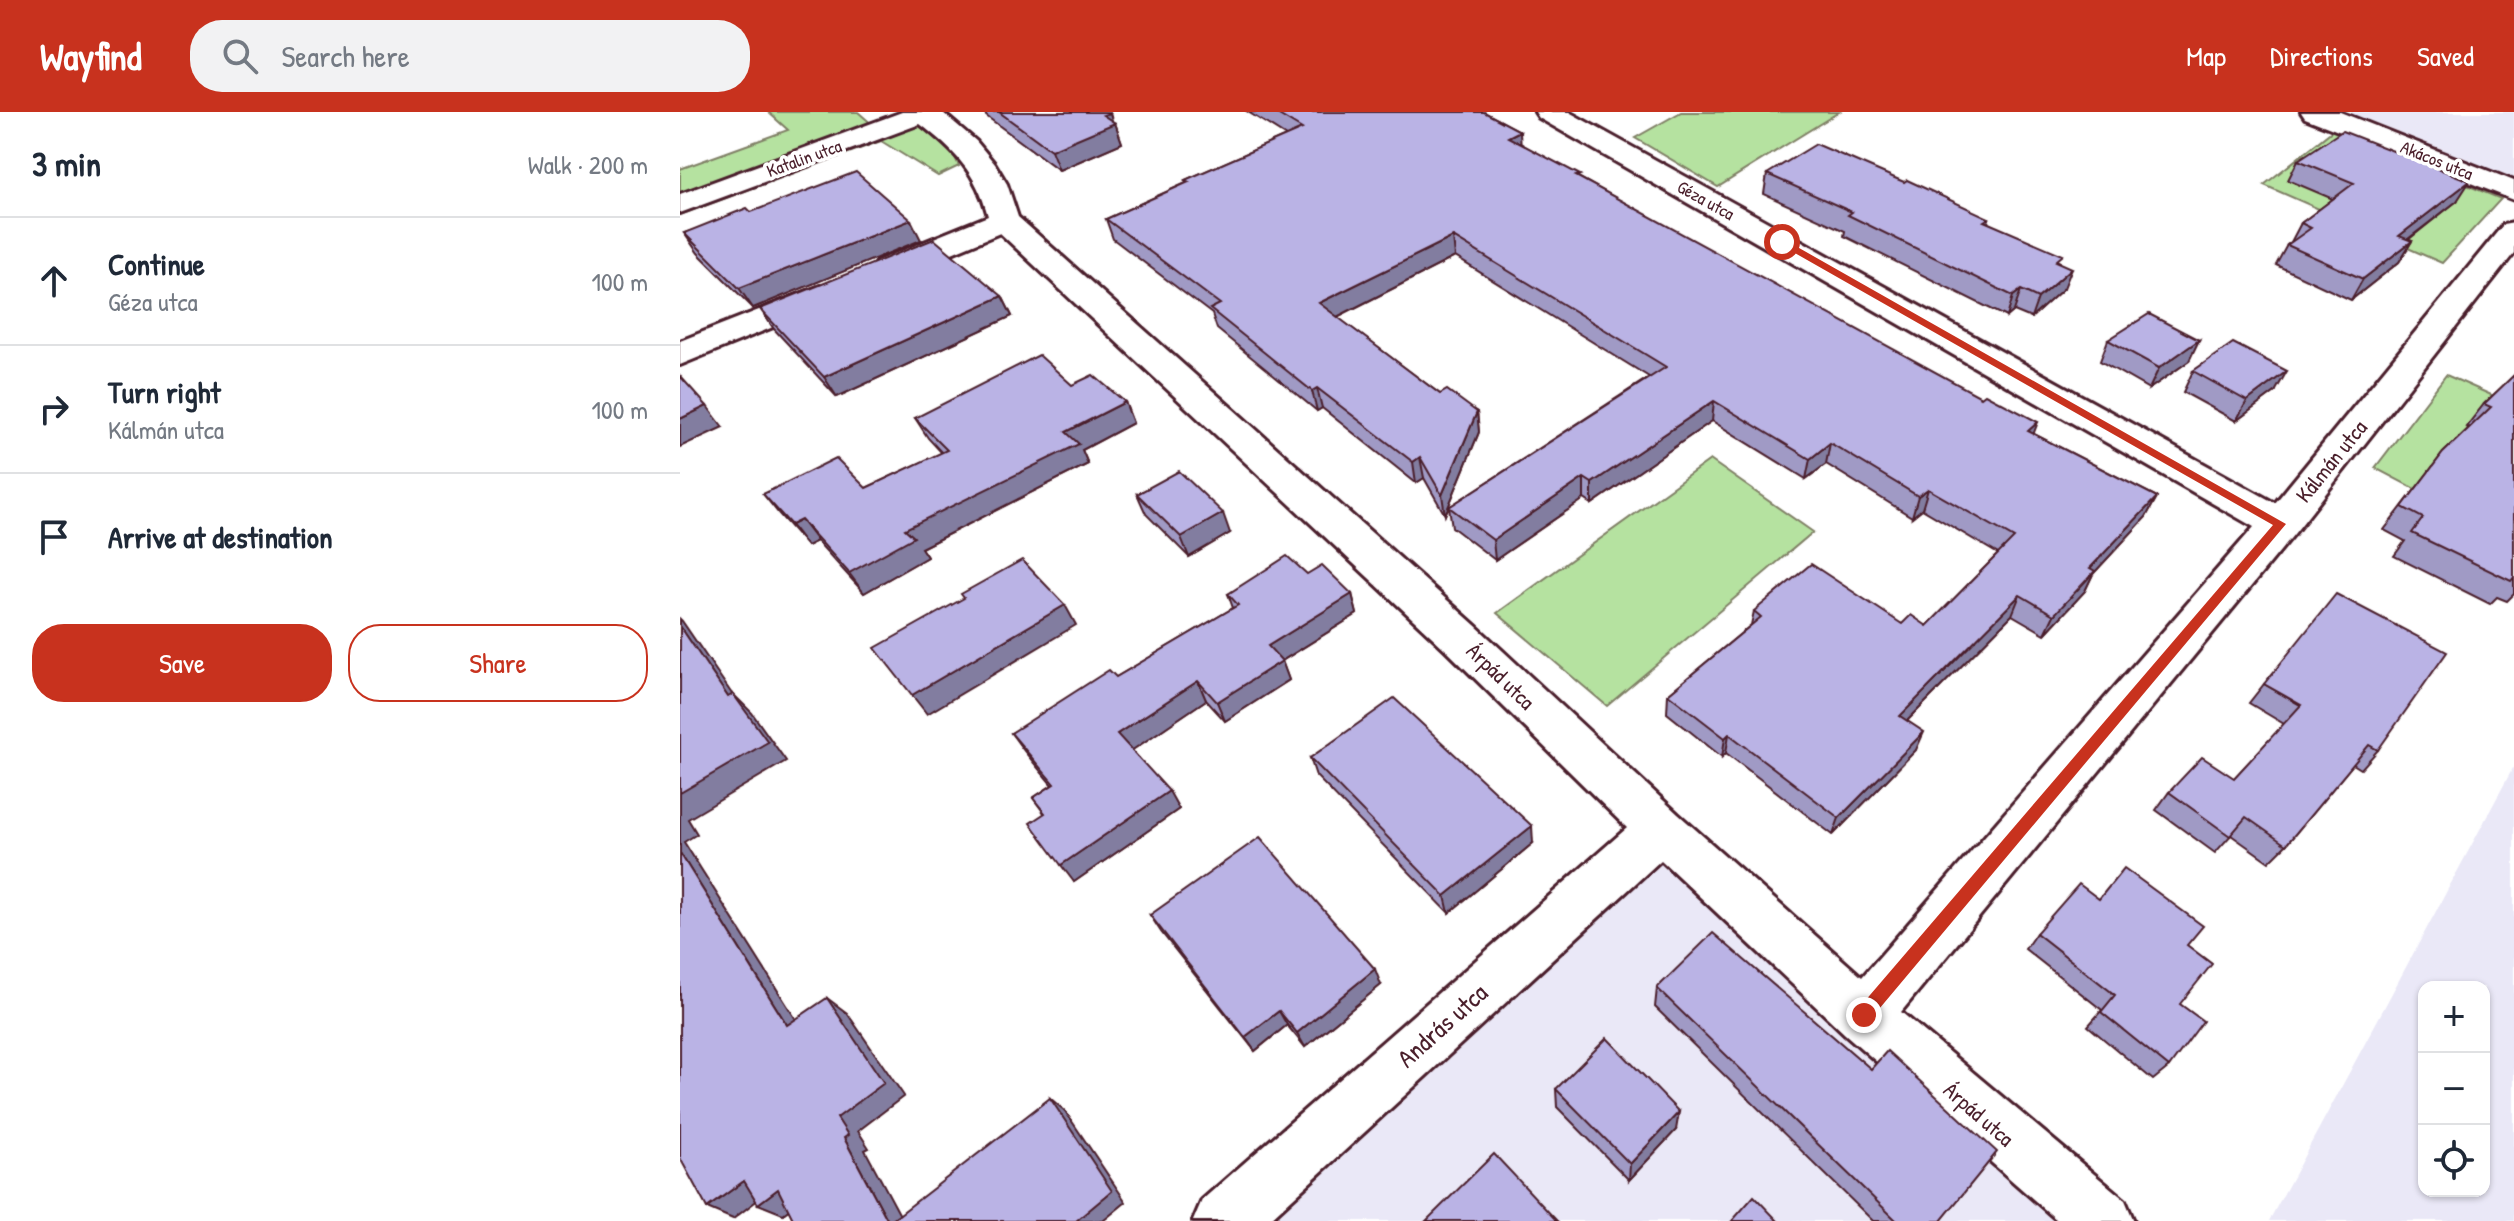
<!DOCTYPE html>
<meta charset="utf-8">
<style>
:root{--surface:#fff;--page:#f2f2f3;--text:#1f2937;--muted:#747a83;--line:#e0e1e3;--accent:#c8321e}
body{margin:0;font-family:"Patrick Hand",sans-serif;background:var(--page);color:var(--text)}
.controls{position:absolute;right:24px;bottom:24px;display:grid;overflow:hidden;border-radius:16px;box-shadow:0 2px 6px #0004}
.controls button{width:72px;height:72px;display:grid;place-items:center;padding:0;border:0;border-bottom:2px solid var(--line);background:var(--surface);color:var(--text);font:40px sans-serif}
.stop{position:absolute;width:24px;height:24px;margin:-18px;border:6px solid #c8321e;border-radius:50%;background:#fff}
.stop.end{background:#c8321e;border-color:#fff;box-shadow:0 2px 8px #0008}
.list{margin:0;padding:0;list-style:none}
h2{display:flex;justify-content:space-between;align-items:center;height:104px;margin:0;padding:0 32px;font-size:34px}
h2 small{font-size:26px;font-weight:400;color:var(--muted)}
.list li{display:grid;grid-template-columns:52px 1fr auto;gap:24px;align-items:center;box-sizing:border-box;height:128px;padding:0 32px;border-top:2px solid var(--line)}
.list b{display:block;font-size:30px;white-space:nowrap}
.list p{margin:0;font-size:26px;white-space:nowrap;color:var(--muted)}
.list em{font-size:26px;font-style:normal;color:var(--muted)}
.actions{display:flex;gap:16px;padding:24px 32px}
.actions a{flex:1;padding:18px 0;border:2px solid var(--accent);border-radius:32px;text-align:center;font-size:28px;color:var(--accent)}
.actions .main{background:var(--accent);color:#fff}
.icon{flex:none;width:44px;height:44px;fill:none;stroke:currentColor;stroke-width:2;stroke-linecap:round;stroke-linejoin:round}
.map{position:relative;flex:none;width:1834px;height:1109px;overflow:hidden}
header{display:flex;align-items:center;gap:48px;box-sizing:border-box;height:112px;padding:0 40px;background:var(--accent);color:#fff}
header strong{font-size:38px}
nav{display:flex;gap:44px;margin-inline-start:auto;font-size:28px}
.search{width:560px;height:72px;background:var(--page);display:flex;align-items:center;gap:20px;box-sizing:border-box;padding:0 28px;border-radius:32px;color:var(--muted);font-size:30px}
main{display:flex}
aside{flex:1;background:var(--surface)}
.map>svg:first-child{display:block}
.built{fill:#eae8f7;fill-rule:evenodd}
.green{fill:#b5e2a0;stroke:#808066;stroke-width:2}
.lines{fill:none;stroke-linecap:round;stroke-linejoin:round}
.minor-casing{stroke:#4a1f2b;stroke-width:6}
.minor{fill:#fff;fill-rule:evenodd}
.wall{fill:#a09ac5;stroke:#4a1f2b;stroke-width:2}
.shaded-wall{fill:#827da0;stroke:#4a1f2b;stroke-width:2}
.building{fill:#bab3e5;stroke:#4a1f2b;stroke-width:2}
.route{fill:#c8321e}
.labels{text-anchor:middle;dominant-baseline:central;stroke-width:7;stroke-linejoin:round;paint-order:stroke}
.far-street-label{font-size:18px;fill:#4a1f2b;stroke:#fff}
.street-label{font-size:22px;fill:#4a1f2b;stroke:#fff}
.near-street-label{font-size:26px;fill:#4a1f2b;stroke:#fff}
</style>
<header>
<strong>Wayfind</strong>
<div class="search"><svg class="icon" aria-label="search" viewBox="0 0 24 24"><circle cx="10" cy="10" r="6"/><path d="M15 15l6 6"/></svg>Search here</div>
<nav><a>Map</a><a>Directions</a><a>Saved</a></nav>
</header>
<main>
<aside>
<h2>3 min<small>Walk · 200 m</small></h2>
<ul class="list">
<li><svg class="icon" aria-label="ahead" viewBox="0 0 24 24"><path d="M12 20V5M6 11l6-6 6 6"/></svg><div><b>Continue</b><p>Géza utca</p></div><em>100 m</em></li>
<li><svg class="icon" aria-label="right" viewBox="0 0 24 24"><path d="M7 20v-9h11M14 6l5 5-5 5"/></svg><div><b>Turn right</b><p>Kálmán utca</p></div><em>100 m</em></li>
<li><svg class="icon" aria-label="arrive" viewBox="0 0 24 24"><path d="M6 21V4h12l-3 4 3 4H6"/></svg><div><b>Arrive at destination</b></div></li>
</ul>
<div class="actions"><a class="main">Save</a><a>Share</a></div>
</aside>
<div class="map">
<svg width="1834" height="1109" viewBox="0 0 1834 1109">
<rect width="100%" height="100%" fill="#fff"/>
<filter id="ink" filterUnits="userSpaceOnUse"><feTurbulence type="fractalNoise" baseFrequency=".0125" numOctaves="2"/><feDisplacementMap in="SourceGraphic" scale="16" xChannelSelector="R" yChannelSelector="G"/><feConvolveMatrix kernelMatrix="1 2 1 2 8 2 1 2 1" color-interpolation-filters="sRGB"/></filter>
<g filter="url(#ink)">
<!-- built -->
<g class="built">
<path d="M1668 0H1834V66Z"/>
<path d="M1834 654V1109H1589L1682 937ZM1744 875H1804V1079H1744Z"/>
<path d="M981 717 1424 1109H543Z"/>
</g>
<!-- green -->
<g class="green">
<path d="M88 0H178L194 14H244L272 39 279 54 258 64 201 29 0 103V57L108 18Z"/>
<path d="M1001 0H1159L1038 75 955 26Z"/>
<path d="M1653 18 1821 87 1762 151 1584 73Z"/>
<path d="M1766 263 1834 293V429L1695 356Z"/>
<path d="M1030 348 1133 420 927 594 817 501Z"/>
</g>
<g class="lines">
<!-- minor casing -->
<g class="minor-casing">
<g id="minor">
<path d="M222 0H262L296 29 315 52 327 72 338 105 795 513 998 702 1182 865 1574 415 859 6 855 0H889L1595 391 1823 113 1834 111V141L1614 422 1221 900 1445 1088 1454 1109H1378L1165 922 981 748 588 1109H513L522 1088 947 716 765 537 320 121 219 163 208 166 197 163 192 156 197 149 308 104C297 61 274 38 240 12L0 101V82Z"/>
<path d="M1621 0H1660L1834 69V88L1625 6Z"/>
<path d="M140 174 152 177 156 184 152 191 0 253V229Z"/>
</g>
</g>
<!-- minor -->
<use href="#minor" class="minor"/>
</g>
<!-- wall -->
<g class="wall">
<path d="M305 0H429L432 9 435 11 442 31 379 58 306 4Z"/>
<path d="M568 0H804L840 19V31L900 66 1354 322 1477 385 1466 405 1413 462 1405 479 1365 522 1332 503 1227 609 1236 638 1153 723 1046 641 1042 645 987 601 988 582 1071 513 1074 499 1247 514 1318 442 1242 397 1232 405 1146 352 1126 367 1032 309 912 392 904 387 815 448 772 415 769 395 969 265 775 145 657 205 760 282 797 300 799 320 765 403 744 366 736 371 642 296 637 299 537 217 532 202 433 127 426 107 506 71 505 68 606 24Z"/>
<path d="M1618 48 1777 89 1728 128 1732 129 1719 150 1671 188 1596 153 1607 133 1611 130 1621 111 1653 87 1608 68Z"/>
<path d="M1087 62 1309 106 1308 111 1380 150 1384 176 1351 206 1334 199 1327 205 1164 124 1165 119 1084 82Z"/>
<path d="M71 100 241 128 73 196 18 141 4 121Z"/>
<path d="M322 184 332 204 157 285 94 217 80 197Z"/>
<path d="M1428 228 1509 249 1469 277 1420 249Z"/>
<path d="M1513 259 1595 280 1556 309 1503 280Z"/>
<path d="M1834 263V482L1827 489 1817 485 1810 492 1714 444 1725 429 1704 418 1763 341 1789 316 1786 315 1804 292Z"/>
<path d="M392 273 445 290 453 311 402 338 408 352 241 436 247 445 184 481 137 429 127 434 99 402 83 382 186 376 262 341 248 326 235 306Z"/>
<path d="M457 382 550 421 509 445 466 402Z"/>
<path d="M627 462 672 482 677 502 602 549 609 568 545 609 526 588 452 638 499 697 394 770 364 701 353 686 372 673 344 639 331 621 436 565 553 496 548 482Z"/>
<path d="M1584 572 1698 638 1681 657 1673 652 1606 733 1589 750 1551 723 1535 741 1476 698 1489 680 1554 666 1604 612 1569 591Z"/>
<path d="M630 646 853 731 769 801 636 664Z"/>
<path d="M1419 787 1507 833 1500 892 1489 955 1473 968 1408 914 1422 898 1345 837 1356 821Z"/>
<path d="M470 803 701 873 625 935 607 913 575 939 481 820Z"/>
<path d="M977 876 1261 1109H1193L975 895Z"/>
<path d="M876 977 996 1018 949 1068 877 995Z"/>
</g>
<!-- shaded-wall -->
<g class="shaded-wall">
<path d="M430 1 433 12 435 11 442 31 379 58 371 38 423 3Z"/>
<path d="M840 19 841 39 828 25Z"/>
<path d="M1790 69 1777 89 1706 144 1719 124Z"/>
<path d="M231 108 241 128 73 196 59 176Z"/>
<path d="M773 125 775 145 643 212 639 191Z"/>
<path d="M1732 129 1719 150 1671 188 1683 167Z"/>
<path d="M1392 156 1384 176 1351 206 1358 186Z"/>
<path d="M1341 178 1334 199 1327 205 1333 184Z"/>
<path d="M322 184 332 204 157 285 144 265Z"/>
<path d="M1519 228 1509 249 1469 277 1479 256Z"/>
<path d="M1607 259 1595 280 1556 309 1567 289Z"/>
<path d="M637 276 642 296 637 299 632 279Z"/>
<path d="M1034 289 1032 309 912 392V371Z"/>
<path d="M445 290 453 311 402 338 408 352 241 436 247 445 184 481 169 461 225 417 386 320Z"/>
<path d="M27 294 43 315 0 335V307Z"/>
<path d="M797 300 799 320 765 403 762 383Z"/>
<path d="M1358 310 1350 331 1348 319Z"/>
<path d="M1150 331 1146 352 1126 367 1130 347Z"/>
<path d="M740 345 744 366 736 371 733 350Z"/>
<path d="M904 366V387L815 448 813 428Z"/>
<path d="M1248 377 1242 397 1232 405 1238 384Z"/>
<path d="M1477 385 1466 405 1413 462 1405 479 1365 522 1374 503 1410 456Z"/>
<path d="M543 401 550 421 509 445 501 425Z"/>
<path d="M121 408 137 429 127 434 111 413Z"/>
<path d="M672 482 677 502 595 553 588 534Z"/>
<path d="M1340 483 1332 503 1214 622 1220 604Z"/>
<path d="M385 493 396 513 247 602 232 583Z"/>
<path d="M0 507 2 509 67 604 48 585 0 514Z"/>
<path d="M602 549 609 568 545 609 537 590Z"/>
<path d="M518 569 526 588 448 641 437 622Z"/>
<path d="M53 582 72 601 106 649 8 707 17 722 4 730 129 928 107 913 0 741V681Z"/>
<path d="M1244 620 1236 638 1153 723 1159 706Z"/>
<path d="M1049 622 1046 641 1042 645 1045 626Z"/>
<path d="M489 679 499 697 394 770 381 753Z"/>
<path d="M852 714 853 731 769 801 765 784Z"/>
<path d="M695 857 701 873 625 935 617 921Z"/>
<path d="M147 886 167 901 224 984 178 1019 189 1036 185 1038 223 1109H208L164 1026 157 1006Z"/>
<path d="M599 899 607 913 575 939 565 925Z"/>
<path d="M370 986 385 999 446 1090 423 1109H396Z"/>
<path d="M999 1000 996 1018 949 1068 950 1052Z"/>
<path d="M64 1069 88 1080 53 1107 27 1096Z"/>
<path d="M98 1077 122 1088 103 1102 78 1092Z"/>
</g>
<!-- building -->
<g class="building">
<path d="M319 0H429L430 1 423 3 435 11 371 38Z"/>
<path d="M594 0H804L840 19 828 25 900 63 896 64 1301 285 1305 282 1358 310 1348 319 1477 385 1410 456 1415 459 1374 503 1340 483 1220 604 1244 620 1159 706 1049 622 1045 626 988 582 1081 505 1074 499 1131 452 1222 512 1231 503 1247 514 1334 426 1248 377 1238 384 1150 331 1130 347 1034 289 912 371 904 366 813 428 769 395 986 255 773 125 639 191 760 282 767 278 797 300 762 383 740 345 733 350 637 276 632 279 530 197 540 192 426 107 509 70 505 68 622 17Z"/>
<path d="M1662 19 1790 69 1719 124 1732 129 1683 167 1607 133 1631 116 1621 111 1674 71 1618 48Z"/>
<path d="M1136 32 1224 70 1227 68 1309 106 1304 109 1383 143 1376 149 1392 156 1358 186 1341 178 1333 184 1168 103 1172 100 1087 62Z"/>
<path d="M176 60 231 108 59 176 4 121 67 96 71 100Z"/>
<path d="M254 127 322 184 144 265 80 197Z"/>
<path d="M1469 202 1519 228 1479 256 1428 228Z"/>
<path d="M1553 231 1607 259 1567 289 1513 259Z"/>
<path d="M359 243 392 273 413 263 445 290 386 320 399 332 225 417 234 425 169 461 121 408 111 413 83 382 156 346 186 376 267 338 235 306Z"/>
<path d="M1834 263V465L1831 469 1732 421 1743 406 1722 395 1763 341 1811 295 1804 292Z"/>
<path d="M0 264 27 294 0 307Z"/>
<path d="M499 359 543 401 501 425 457 382Z"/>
<path d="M607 444 627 462 642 453 672 482 588 534 602 549 537 590 518 569 437 622 489 679 381 753 350 711 365 701 353 686 374 672 331 621 429 558 436 565 558 493 548 482Z"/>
<path d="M342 448 385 493 232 583 195 536 284 486 281 482Z"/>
<path d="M1656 482 1767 540 1698 638 1689 633 1606 733 1566 705 1550 724 1489 680 1522 645 1554 666 1621 593 1584 572Z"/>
<path d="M0 514 48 585 53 582 88 630 0 681Z"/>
<path d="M714 586 852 714 765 784 630 646Z"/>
<path d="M580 725 695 857 617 921 599 899 565 925 470 803Z"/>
<path d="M0 741 107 913 147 886 204 971 157 1006 168 1023 164 1026 208 1109H114L98 1077 78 1092 64 1069 27 1096 0 1046Z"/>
<path d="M1444 756 1523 814 1507 833 1532 852 1500 892 1523 909 1489 955 1421 900 1435 883 1356 821 1399 772 1419 787Z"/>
<path d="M1033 821 1191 957 1207 939 1317 1040 1261 1109H1217L977 876Z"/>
<path d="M927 926 999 1000 950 1052 876 977Z"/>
<path d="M370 986 432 1079 396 1109H211Z"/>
<path d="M814 1042 877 1109H746Z"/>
<path d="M1074 1084 1098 1109H1052Z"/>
</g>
</g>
<!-- route -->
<path class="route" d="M1099 128H1105L1606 412 1189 909 1184 911 1178 909V897L1593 413 1099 132Z"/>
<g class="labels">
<!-- far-street labels -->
<g class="far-street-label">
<text transform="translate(124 46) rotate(-20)">Katalin utca</text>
<text transform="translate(1757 48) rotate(22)">Akácos utca</text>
<text transform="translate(1026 88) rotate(29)">Géza utca</text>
</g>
<!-- street labels -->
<g class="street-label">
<text transform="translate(1651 349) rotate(-51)">Kálmán utca</text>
<text transform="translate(821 564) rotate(44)">Árpád utca</text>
<text transform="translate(1299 1002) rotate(41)">Árpád utca</text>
</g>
<!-- near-street labels -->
<g class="near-street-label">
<text transform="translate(762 913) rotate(-42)">András utca</text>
</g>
</g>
</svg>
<div class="controls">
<button>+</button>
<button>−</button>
<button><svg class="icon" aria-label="locate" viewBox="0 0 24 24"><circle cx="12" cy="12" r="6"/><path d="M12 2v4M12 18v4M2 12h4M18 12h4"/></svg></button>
</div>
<div class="stop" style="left:1102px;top:130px"></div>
<div class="stop end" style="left:1184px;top:903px"></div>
</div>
</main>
